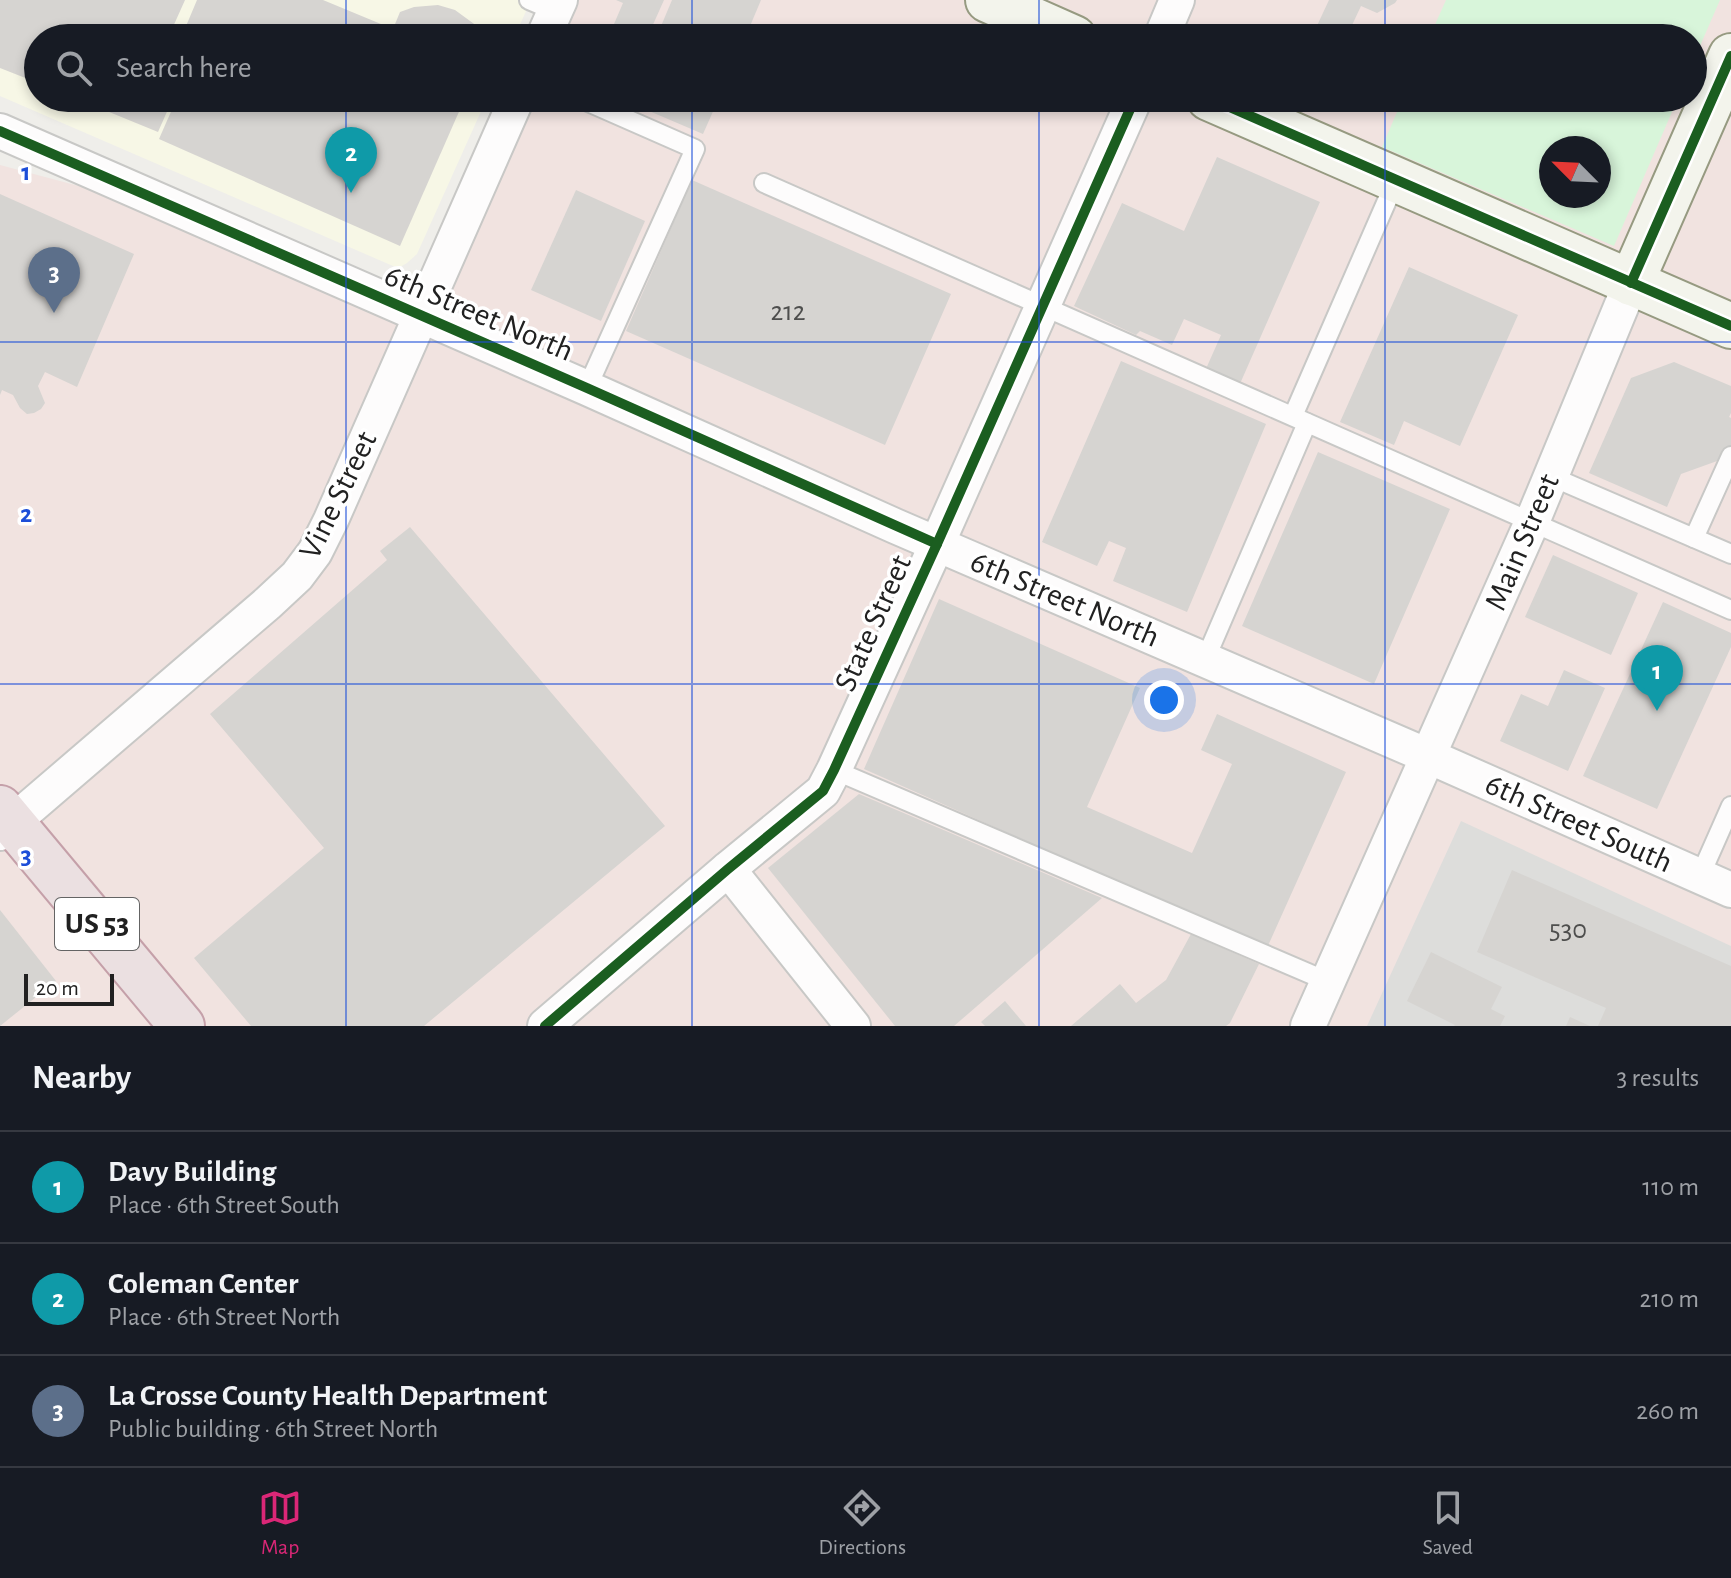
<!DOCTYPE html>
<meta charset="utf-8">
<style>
:root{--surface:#171b24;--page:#20242c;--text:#f1f3f6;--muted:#9ea1a6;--line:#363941;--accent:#db2777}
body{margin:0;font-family:"Alegreya Sans",sans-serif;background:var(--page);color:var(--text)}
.compass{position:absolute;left:1539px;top:136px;width:72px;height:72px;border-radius:50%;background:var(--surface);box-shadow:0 4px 12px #0003;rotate:294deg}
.scale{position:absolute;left:24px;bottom:20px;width:90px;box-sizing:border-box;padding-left:8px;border:4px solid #212121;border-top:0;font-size:22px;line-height:28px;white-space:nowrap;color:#212121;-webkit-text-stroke:6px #fff;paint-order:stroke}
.you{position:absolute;left:1164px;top:700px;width:28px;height:28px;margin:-20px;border:6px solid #fff;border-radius:50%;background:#1a73e8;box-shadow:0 0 0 12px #1a73e833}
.badge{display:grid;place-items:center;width:52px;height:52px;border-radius:50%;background:var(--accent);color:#fff;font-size:26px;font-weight:700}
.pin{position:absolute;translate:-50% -66px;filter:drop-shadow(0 2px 4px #0008)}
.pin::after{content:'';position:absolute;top:42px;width:28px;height:24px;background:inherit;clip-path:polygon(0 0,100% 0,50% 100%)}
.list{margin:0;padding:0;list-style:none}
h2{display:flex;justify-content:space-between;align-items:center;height:104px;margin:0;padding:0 32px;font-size:34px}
h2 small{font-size:26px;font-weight:400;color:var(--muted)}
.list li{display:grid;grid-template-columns:52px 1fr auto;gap:24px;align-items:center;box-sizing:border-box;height:112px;padding:0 32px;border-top:2px solid var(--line)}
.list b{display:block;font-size:30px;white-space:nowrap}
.list p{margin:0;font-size:26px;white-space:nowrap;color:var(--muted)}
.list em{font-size:26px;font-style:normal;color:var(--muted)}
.icon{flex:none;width:44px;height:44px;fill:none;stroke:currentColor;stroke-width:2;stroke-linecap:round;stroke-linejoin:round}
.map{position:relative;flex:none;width:1731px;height:1026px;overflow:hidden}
.search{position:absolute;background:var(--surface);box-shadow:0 4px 12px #0003;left:24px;right:24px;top:24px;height:88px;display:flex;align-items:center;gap:20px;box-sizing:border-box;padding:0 28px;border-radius:44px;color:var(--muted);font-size:30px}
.sheet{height:440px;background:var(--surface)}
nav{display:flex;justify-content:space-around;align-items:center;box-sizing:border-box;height:112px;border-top:2px solid var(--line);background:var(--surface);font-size:22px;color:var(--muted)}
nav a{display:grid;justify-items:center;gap:4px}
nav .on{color:var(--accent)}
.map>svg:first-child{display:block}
.commercial{fill:#f1e3e0;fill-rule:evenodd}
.education{fill:#f7f7e6}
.religious{fill:#dddddb}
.park{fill:#d8f5da;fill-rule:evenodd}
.building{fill:#d6d4d1}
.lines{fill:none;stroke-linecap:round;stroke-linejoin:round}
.lane-casing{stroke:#c8c8c6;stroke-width:22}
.street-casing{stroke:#c8c8c6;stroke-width:38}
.secondary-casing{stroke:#969a81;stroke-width:48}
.highway-casing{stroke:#c5a0a9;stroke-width:48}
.lane{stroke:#fdfcfc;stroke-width:18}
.street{stroke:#fdfcfc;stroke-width:34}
.secondary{stroke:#f3f4ec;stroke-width:44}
.highway{stroke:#ebe0e1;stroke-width:44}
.cycleway-casing{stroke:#fff;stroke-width:15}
.cycleway{stroke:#1b5e20;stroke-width:10}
.grid{fill:none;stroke:#1d4ed8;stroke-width:2;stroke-opacity:0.55}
.labels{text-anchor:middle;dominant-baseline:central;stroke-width:7;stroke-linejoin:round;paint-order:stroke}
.number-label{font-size:28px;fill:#4e4e4d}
.shield{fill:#fff;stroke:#646464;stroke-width:2}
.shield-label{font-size:30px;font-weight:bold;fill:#212121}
.street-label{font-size:32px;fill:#212121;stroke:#fff}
.grid-label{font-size:26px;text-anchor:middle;font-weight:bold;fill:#1d4ed8;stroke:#fff;stroke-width:7;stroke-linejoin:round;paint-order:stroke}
</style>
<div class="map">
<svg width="1731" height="1026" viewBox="0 0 1731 1026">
<rect width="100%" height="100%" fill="#efeeea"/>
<!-- commercial -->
<path class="commercial" d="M560 0H1731V1026H0V165L195 217 420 316 517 98H1693V38H543ZM1551 148H1599V196H1551Z"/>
<!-- education -->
<path class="education" d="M0 0H531L514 38H38V98H487L417 254 407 263 400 267 393 266 0 96Z"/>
<!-- religious -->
<path class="religious" d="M1461 821 1731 946V1026H1367Z"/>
<!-- park -->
<g class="park">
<path d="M1446 0H1720L1693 62V38H1429Z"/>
<path d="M1403 98H1678L1614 246 1382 147ZM1551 148H1599V196H1551Z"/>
</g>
<!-- building -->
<g class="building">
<path d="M0 0H185L168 38H38V83L0 68Z"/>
<path d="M197 0H323L393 29 400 12 414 7 438 5 455 10 481 29 485 38H181Z"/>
<path d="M616 0H664L647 38H608L623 3Z"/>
<path d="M672 0H761L745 38H656Z"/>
<path d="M1329 0H1397L1395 3 1377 13 1361 6 1346 38H1332L1315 30Z"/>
<path d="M75 98H173L158 132Z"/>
<path d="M177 98H465L400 246 159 139Z"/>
<path d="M629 98H719L703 134 628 102Z"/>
<path d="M1217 157 1320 202 1239 386 1205 371 1221 335 1184 319 1172 345 1140 331 1136 335 1074 306 1122 203 1184 231Z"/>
<path d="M692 180 951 294 885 445 626 331Z"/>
<path d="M576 190 645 221 601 321 531 290Z"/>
<path d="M0 194 134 254 77 387 45 372 38 386 45 403 41 409 34 413 27 414 20 408 13 395 2 390 0 395Z"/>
<path d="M1409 267 1518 315 1460 446 1404 421 1394 445 1340 422Z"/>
<path d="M1121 361 1266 424 1187 612 1113 581 1126 548 1109 541 1097 566 1042 542Z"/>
<path d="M1674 362 1731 386V413L1729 417 1731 418V456L1681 474 1667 507 1589 473 1631 378Z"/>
<path d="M1318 452 1450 509 1374 684 1242 626Z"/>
<path d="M410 527 665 826 424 1026H251L194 958 324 848 210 714 387 560 380 551Z"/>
<path d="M1553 555 1638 593 1611 655 1525 617Z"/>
<path d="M939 599 1140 688 1087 807 1192 853 1232 764 1201 750 1217 714 1346 772 1267 948 864 769Z"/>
<path d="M1663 602 1731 633V647L1657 809 1583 776Z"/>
<path d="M1564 670 1605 688 1568 771 1500 741 1521 694 1548 706Z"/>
<path d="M859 794 939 828 1102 898 954 1026H895L768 868Z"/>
<path d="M1512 870 1731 966V1026H1598L1606 1008 1477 952Z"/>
<path d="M0 910 56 981 0 1026Z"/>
<path d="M1191 934 1259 964 1230 1023 1226 1026H1071L1120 984 1136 1003 1166 980Z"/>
<path d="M1431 952 1502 987 1491 1009 1505 1016 1500 1026H1454L1455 1025 1407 1001Z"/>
<path d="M1005 1001 1026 1026H985L981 1022Z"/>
<path d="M1570 1017 1590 1026H1566Z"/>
</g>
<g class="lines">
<!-- lane casing -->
<g class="lane-casing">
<g id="lane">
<path d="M529 0 555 11"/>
<path d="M579 98 695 149 587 388"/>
<path d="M764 183 1731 610"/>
<path d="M1293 416 1396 180"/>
<path d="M1550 476 1731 554"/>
<path d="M1694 538 1731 456"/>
<path d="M1205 660 1307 423"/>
<path d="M834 770 1329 982"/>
<path d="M1700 876 1731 806"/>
</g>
</g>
<!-- street casing -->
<g class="street-casing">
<g id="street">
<path d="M543 38 560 0"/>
<path d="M1161 38 1177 0"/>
<path d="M0 131 587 388 895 526 1428 756 1731 890"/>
<path d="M0 833 268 603 297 576 315 552 331 520 517 98"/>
<path d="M728 869 853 1026"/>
<path d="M545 1026 728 869 823 791 834 770 937 544 1135 98"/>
<path d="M1308 1026 1532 522 1631 283"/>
</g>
</g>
<!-- secondary casing -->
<g class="secondary-casing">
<g id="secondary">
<path d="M988 0 1074 38"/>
<path d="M1209 98 1731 326"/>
<path d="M1631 283 1731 56"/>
</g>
</g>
<!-- highway casing -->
<g class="highway-casing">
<path id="highway" d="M0 808 182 1026"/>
</g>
<!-- lane -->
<use href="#lane" class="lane"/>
<!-- street -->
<use href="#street" class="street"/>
<!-- secondary -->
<use href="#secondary" class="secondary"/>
<!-- highway -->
<use href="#highway" class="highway"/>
<!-- cycleway casing -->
<g class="cycleway-casing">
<g id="cycleway">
<path d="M1209 98 1731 326"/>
<path d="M0 131 587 388 937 544"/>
<path d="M1631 283 1731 56"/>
<path d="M545 1026 728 869 823 791 834 770 937 544 1135 98"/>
</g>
</g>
<!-- cycleway -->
<use href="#cycleway" class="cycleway"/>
</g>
<!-- grid -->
<path class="grid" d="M346 0V38M692 0V38M1039 0V38M1385 0V38M346 98V1026M692 98V1026M1039 98V1026M1385 98V1026M0 342H1731M0 684H1731"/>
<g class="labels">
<!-- number labels -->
<g class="number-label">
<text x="788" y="312">212</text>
<text x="1568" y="930">530</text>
</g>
<!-- shield labels -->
<rect class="shield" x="55" y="898" width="84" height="52" rx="6"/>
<g class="shield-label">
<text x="97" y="924">US 53</text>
</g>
<!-- street labels -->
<g class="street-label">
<text transform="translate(479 313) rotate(23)">6th Street North</text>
<text transform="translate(338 495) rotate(-64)">Vine Street</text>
<text transform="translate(1522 542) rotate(-67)">Main Street</text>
<text transform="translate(1065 599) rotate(23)">6th Street North</text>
<text transform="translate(873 623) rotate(-66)">State Street</text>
<text transform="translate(1579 823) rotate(24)">6th Street South</text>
</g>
</g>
<g class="grid-label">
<text x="26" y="180">1</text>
<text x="26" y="522">2</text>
<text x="26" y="864">3</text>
</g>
</svg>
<svg class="compass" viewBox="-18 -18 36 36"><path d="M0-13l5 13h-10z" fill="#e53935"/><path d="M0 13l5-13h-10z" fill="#9ea1a6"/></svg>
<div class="scale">20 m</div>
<div class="you"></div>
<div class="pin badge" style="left:1657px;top:711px;background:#0f9aa8">1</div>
<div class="pin badge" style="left:351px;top:193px;background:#0f9aa8">2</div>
<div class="pin badge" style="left:54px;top:313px;background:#5c6f8a">3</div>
<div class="search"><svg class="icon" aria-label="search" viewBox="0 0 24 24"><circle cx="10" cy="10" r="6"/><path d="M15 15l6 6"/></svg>Search here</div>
</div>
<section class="sheet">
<h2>Nearby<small>3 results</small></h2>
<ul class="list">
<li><span class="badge" style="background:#0f9aa8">1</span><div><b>Davy Building</b><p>Place · 6th Street South</p></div><em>110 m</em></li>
<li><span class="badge" style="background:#0f9aa8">2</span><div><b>Coleman Center</b><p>Place · 6th Street North</p></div><em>210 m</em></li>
<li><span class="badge" style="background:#5c6f8a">3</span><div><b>La Crosse County Health Department</b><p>Public building · 6th Street North</p></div><em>260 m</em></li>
</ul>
</section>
<nav>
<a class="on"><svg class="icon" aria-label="map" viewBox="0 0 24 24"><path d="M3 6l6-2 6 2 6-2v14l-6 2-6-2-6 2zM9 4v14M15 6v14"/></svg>Map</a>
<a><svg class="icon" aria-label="directions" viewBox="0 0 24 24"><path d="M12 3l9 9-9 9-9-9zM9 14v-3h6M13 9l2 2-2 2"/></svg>Directions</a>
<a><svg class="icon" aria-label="saved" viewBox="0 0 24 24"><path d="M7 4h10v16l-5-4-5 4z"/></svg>Saved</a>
</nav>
